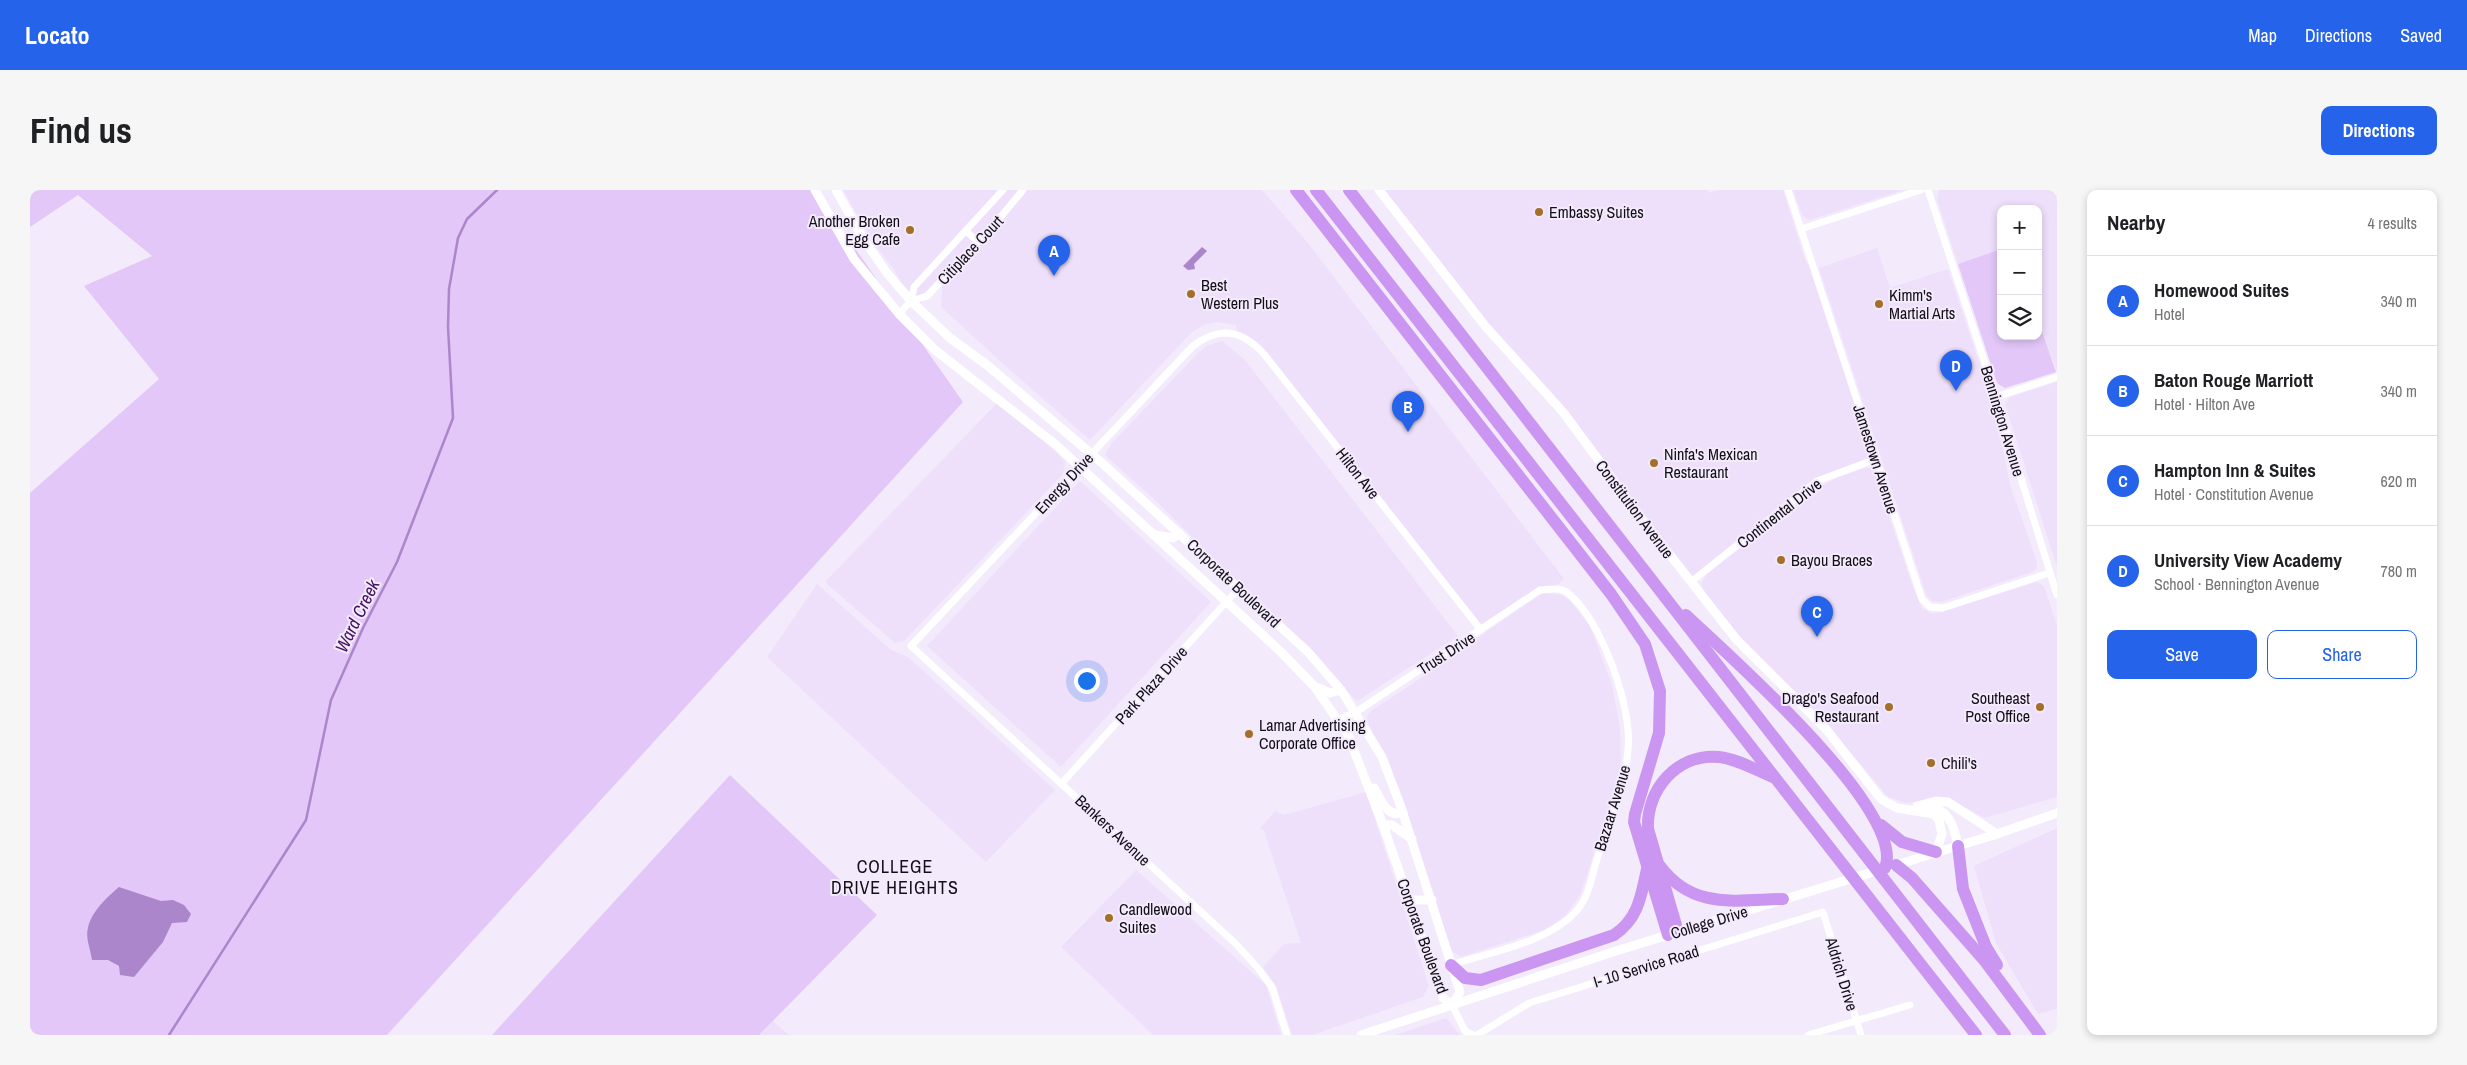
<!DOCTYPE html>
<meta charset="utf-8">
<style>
:root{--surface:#fff;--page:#f6f6f6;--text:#202124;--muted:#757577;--line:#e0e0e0;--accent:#2563eb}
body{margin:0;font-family:"Archivo Narrow",sans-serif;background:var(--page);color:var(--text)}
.controls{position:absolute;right:15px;top:15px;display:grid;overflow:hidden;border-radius:10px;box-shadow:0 2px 8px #0003}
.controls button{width:45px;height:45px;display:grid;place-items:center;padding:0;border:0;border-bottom:1px solid var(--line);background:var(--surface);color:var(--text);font:25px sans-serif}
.you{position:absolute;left:1056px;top:490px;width:18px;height:18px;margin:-12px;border:4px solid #fff;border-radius:50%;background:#1a73e8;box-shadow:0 0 0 8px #1a73e833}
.badge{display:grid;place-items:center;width:32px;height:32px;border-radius:50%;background:var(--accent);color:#fff;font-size:16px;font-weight:700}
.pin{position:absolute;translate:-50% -41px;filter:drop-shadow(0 1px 2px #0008)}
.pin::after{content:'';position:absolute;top:26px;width:18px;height:15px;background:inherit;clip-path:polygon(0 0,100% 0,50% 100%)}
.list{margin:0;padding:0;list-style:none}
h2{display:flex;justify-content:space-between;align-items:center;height:65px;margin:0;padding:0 20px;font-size:21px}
h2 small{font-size:16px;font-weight:400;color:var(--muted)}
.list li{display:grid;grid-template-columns:32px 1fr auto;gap:15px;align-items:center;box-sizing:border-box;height:90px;padding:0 20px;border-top:1px solid var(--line)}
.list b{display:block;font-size:19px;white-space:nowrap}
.list p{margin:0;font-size:16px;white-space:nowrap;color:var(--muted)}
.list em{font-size:16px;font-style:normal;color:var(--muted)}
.actions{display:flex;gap:10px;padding:15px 20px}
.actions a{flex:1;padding:11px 0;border:1px solid var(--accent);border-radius:10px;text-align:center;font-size:18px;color:var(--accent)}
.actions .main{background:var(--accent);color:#fff}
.icon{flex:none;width:28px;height:28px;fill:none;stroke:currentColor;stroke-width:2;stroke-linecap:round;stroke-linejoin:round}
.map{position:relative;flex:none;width:2027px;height:845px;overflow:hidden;border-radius:10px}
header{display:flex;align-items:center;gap:30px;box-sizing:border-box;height:70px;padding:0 25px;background:var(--accent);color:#fff}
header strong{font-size:24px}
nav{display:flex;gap:28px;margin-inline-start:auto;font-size:18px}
.intro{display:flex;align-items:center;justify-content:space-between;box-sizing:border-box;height:120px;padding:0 30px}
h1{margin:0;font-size:35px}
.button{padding:12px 22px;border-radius:10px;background:var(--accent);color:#fff;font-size:18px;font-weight:700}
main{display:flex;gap:30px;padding:0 30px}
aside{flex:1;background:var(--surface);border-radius:10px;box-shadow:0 2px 8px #0003}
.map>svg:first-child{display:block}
.built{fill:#eedffb}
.green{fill:#e2c7f8}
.water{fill:#ac86ca}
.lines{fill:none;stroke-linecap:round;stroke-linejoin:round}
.stream{stroke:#ac86ca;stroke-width:2.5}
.minor{stroke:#fff;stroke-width:7}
.tertiary{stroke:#fff;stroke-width:9}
.motorway{stroke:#ca96f1;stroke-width:12}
.poi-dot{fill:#a46f29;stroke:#f3ebfb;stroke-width:2}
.labels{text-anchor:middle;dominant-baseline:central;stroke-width:4;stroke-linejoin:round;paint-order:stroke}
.poi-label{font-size:16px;fill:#130e18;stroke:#f3ebfb;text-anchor:start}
.street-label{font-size:16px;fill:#130e18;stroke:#f3ebfb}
.water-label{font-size:18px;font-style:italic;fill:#451163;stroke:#f3ebfb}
.neighbourhood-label{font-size:18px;letter-spacing:1px;fill:#130e18;stroke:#f3ebfb}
</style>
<header>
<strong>Locato</strong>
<nav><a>Map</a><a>Directions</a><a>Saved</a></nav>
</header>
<div class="intro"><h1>Find us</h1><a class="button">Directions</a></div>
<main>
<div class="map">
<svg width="2027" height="845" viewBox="0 0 2027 845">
<rect width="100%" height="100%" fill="#f3ebfb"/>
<!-- built -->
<g class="built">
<path d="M813 0H1232L1278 53 1534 389 1524 398 1510 400 1451 440 1234 164 1207 144 1206 135 1187 132 1176 134 1162 142 1060 250 980 180 911 117 913 89 890 113 870 92 865 81 842 51Z"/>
<path d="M1350 0H1678L1679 3 1688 0H1753L1776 73 1783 76 1846 269 1800 285 1661 392 1541 232 1450 127Z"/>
<path d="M1763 0H1874L1779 30 1772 25Z"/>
<path d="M1909 0H2027V181L2008 129V19H1971V59L1928 74 1907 9Z"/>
<path d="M1847 58 1860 98 1918 79 1965 221 1981 298 2007 372 2006 379 2002 382 1911 412 1902 411 1896 404 1789 78Z"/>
<path d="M1192 151 1215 170 1428 446 1327 511 1126 311 1075 265 1082 253 1168 163 1176 156Z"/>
<path d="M2027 192V262L2025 263H2027V377L1975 214 1980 207Z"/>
<path d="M967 213 1026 262 1035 272 1033 284 875 450 865 453 795 392Z"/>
<path d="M1835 278H1841L1845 283 1882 395 1892 418 1901 423H1908L2007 392 2014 396 2027 435V607L1955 628 1927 613 1903 609 1877 613 1858 607 1796 533 1719 457 1676 405 1671 394 1676 385 1783 301 1806 288Z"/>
<path d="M1050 291 1181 412 1031 577 897 456Z"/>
<path d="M787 394 861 460 878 467 1025 600 956 672 737 467Z"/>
<path d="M1516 403 1532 405 1539 410 1560 436 1582 495 1590 538 1591 580 1554 694 1550 705 1535 726 1514 740 1431 767 1421 760 1352 561 1339 535 1337 526 1341 521 1382 494 1509 405Z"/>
<path d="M1336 602 1399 796 1393 807 1282 845H1262L1247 798 1233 777 1254 754 1271 753 1234 641 1230 638 1245 621 1254 625Z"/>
<path d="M2027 638V819L2008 824 1966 753 1944 676Z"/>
<path d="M1106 680 1236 795 1251 845H1123L1031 757Z"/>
<path d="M1416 828 1430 845H1365Z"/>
<path d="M743 831 759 845H729Z"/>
</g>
<!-- green -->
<g class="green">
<path d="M0 0H784L933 212 357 845H0V303L129 189 54 96 122 66 48 5 0 37Z"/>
<path d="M1971 59V146H2008V129L2026 182 1975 198 1968 194 1966 190 1928 74Z"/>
<path d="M700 585 847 725 729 845H462Z"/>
</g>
<!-- water -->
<g class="water">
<path d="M1172 57 1177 61 1164 74 1165 79 1158 80 1153 76Z"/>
<path d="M89 697 131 711 143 710 154 715 161 724 157 732 142 733 133 752 104 787 90 785 89 776 78 770H62C61 761 55 747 58 738 61 722 77 707 89 697Z"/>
</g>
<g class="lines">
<!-- stream -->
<path class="stream" d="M139 845 276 630 301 510 333 438 367 372 423 228 418 137 419 99 428 48 437 29 467 0"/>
<!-- minor -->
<g class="minor">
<path d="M1758 0 1892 409 1900 417 1913 418 2019 383"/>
<path d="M1898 0 1965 204 2027 405"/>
<path d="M1771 39 1891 0"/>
<path d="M936 41 948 52"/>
<path d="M881 111 884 97 973 0"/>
<path d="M869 124 881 111 897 106 969 29 993 0"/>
<path d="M1966 207 2027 187"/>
<path d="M1661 392 1787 291 1846 269"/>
<path d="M1309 529 1326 522 1510 400C1520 399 1531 397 1539 404 1572 431 1603 519 1598 560 1595 598 1578 633 1567 669 1562 685 1559 706 1548 719 1521 752 1461 762 1421 775"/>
<path d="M1032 593 1209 398"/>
<path d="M1422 815 1435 841 1443 845"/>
<path d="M1257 845 1242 797 1227 777 1205 753 881 456 1162 157C1189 135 1212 140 1234 164L1451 440"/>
<path d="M1447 845 1499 813 1793 722 1831 845"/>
<path d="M1778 845 1880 815"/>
</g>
<!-- tertiary -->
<g class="tertiary">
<path d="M785 0 824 69 869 124 905 160 1025 254 1251 462 1284 496 1318 545 1353 635 1413 808 1422 815"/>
<path d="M806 0 834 50 857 83 881 111 920 148 957 175 1072 273 1278 462 1311 500 1352 567 1371 617 1430 802 1422 815"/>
<path d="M1349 0 1456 137 1533 222 1615 333 1706 449 1796 539 1851 609 1867 618 1904 624 1909 630 1912 644 1906 662"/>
<path d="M1126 345 1143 348 1149 343"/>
<path d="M1286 497 1300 503 1311 500"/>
<path d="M1344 598C1350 608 1358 630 1373 622"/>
<path d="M1887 616 1906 611 1918 612 1967 644"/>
<path d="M1893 616C1918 617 1924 634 1928 656"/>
<path d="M1353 635H1362L1382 649"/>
<path d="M1379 710H1402"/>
<path d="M1331 845 1586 761 1967 644 2027 623"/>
</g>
<!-- motorway -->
<g class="motorway">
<path d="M1266 0 1581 404 1615 454 1630 501 1629 543 1605 624 1604 632 1638 745"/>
<path d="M1286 0 1946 845"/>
<path d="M1319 0 1975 845"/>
<path d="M1656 425C1697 464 1878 622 1855 678"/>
<path d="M1851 635 1872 652 1906 662"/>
<path d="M1928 656 1933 699 1956 757 1967 775"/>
<path d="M1866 675 1882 688 1954 770 2010 845"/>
<path d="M1630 676C1663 720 1705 710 1753 709"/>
<path d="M1648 742 1618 639C1616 600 1647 563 1689 567 1707 569 1726 580 1743 587"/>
<path d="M1421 775 1435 788 1451 790 1584 745C1608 729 1611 707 1617 679"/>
</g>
</g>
<!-- markers -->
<g class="poi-dot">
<circle cx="1509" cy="22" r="5"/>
<circle cx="880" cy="40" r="5"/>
<circle cx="1161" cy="104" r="5"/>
<circle cx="1849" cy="114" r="5"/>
<circle cx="1624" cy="273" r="5"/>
<circle cx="1751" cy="370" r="5"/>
<circle cx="1859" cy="517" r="5"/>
<circle cx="2010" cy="517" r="5"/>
<circle cx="1219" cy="544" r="5"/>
<circle cx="1901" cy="573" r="5"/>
<circle cx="1079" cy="728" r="5"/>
</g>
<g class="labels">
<!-- poi labels -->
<g class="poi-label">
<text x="1519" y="22">Embassy Suites</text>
<text x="870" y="31" text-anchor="end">Another Broken<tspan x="870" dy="18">Egg Cafe</tspan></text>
<text x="1171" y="95">Best<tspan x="1171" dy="18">Western Plus</tspan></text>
<text x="1859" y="105">Kimm's<tspan x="1859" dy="18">Martial Arts</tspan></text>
<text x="1634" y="264">Ninfa's Mexican<tspan x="1634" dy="18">Restaurant</tspan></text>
<text x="1761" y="370">Bayou Braces</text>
<text x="1849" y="508" text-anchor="end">Drago's Seafood<tspan x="1849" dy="18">Restaurant</tspan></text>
<text x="2000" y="508" text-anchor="end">Southeast<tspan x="2000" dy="18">Post Office</tspan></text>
<text x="1229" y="535">Lamar Advertising<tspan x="1229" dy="18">Corporate Office</tspan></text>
<text x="1911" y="573">Chili's</text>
<text x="1089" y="719">Candlewood<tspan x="1089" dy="18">Suites</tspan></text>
</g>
<!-- street labels -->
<g class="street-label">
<text transform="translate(940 60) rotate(-47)">Citiplace Court</text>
<text transform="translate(1973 231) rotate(73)">Bennington Avenue</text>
<text transform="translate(1846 269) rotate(72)">Jamestown Avenue</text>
<text transform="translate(1328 283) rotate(52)">Hilton Ave</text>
<text transform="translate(1034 293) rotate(-47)">Energy Drive</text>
<text transform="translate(1605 319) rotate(53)">Constitution Avenue</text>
<text transform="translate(1749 323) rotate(-38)">Continental Drive</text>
<text transform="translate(1204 393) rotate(43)">Corporate Boulevard</text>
<text transform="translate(1416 463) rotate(-33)">Trust Drive</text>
<text transform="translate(1121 495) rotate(-48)">Park Plaza Drive</text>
<text transform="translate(1582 618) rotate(-73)">Bazaar Avenue</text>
<text transform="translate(1083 640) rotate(43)">Bankers Avenue</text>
<text transform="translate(1679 732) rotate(-17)">College Drive</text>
<text transform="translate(1393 746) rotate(70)">Corporate Boulevard</text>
<text transform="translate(1616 776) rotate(-17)">I- 10 Service Road</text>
<text transform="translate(1812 784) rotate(73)">Aldrich Drive</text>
</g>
<!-- water labels -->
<g class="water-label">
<text transform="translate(327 426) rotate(-64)">Ward Creek</text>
</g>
<!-- neighbourhood labels -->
<g class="neighbourhood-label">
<text x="865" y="676">COLLEGE<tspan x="865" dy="21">DRIVE HEIGHTS</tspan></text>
</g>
</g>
</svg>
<div class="controls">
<button>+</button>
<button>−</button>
<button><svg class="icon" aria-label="layers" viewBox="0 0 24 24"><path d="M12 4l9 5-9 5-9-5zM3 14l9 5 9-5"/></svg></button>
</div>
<div class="you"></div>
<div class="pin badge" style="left:1024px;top:86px">A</div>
<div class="pin badge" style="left:1378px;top:242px">B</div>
<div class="pin badge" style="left:1787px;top:447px">C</div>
<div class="pin badge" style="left:1926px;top:201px">D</div>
</div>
<aside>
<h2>Nearby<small>4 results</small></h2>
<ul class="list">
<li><span class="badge">A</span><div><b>Homewood Suites</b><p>Hotel</p></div><em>340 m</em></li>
<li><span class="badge">B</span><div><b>Baton Rouge Marriott</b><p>Hotel · Hilton Ave</p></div><em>340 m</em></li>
<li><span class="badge">C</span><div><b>Hampton Inn &amp; Suites</b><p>Hotel · Constitution Avenue</p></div><em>620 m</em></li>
<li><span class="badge">D</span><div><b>University View Academy</b><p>School · Bennington Avenue</p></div><em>780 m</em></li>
</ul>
<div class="actions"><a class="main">Save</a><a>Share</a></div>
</aside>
</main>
